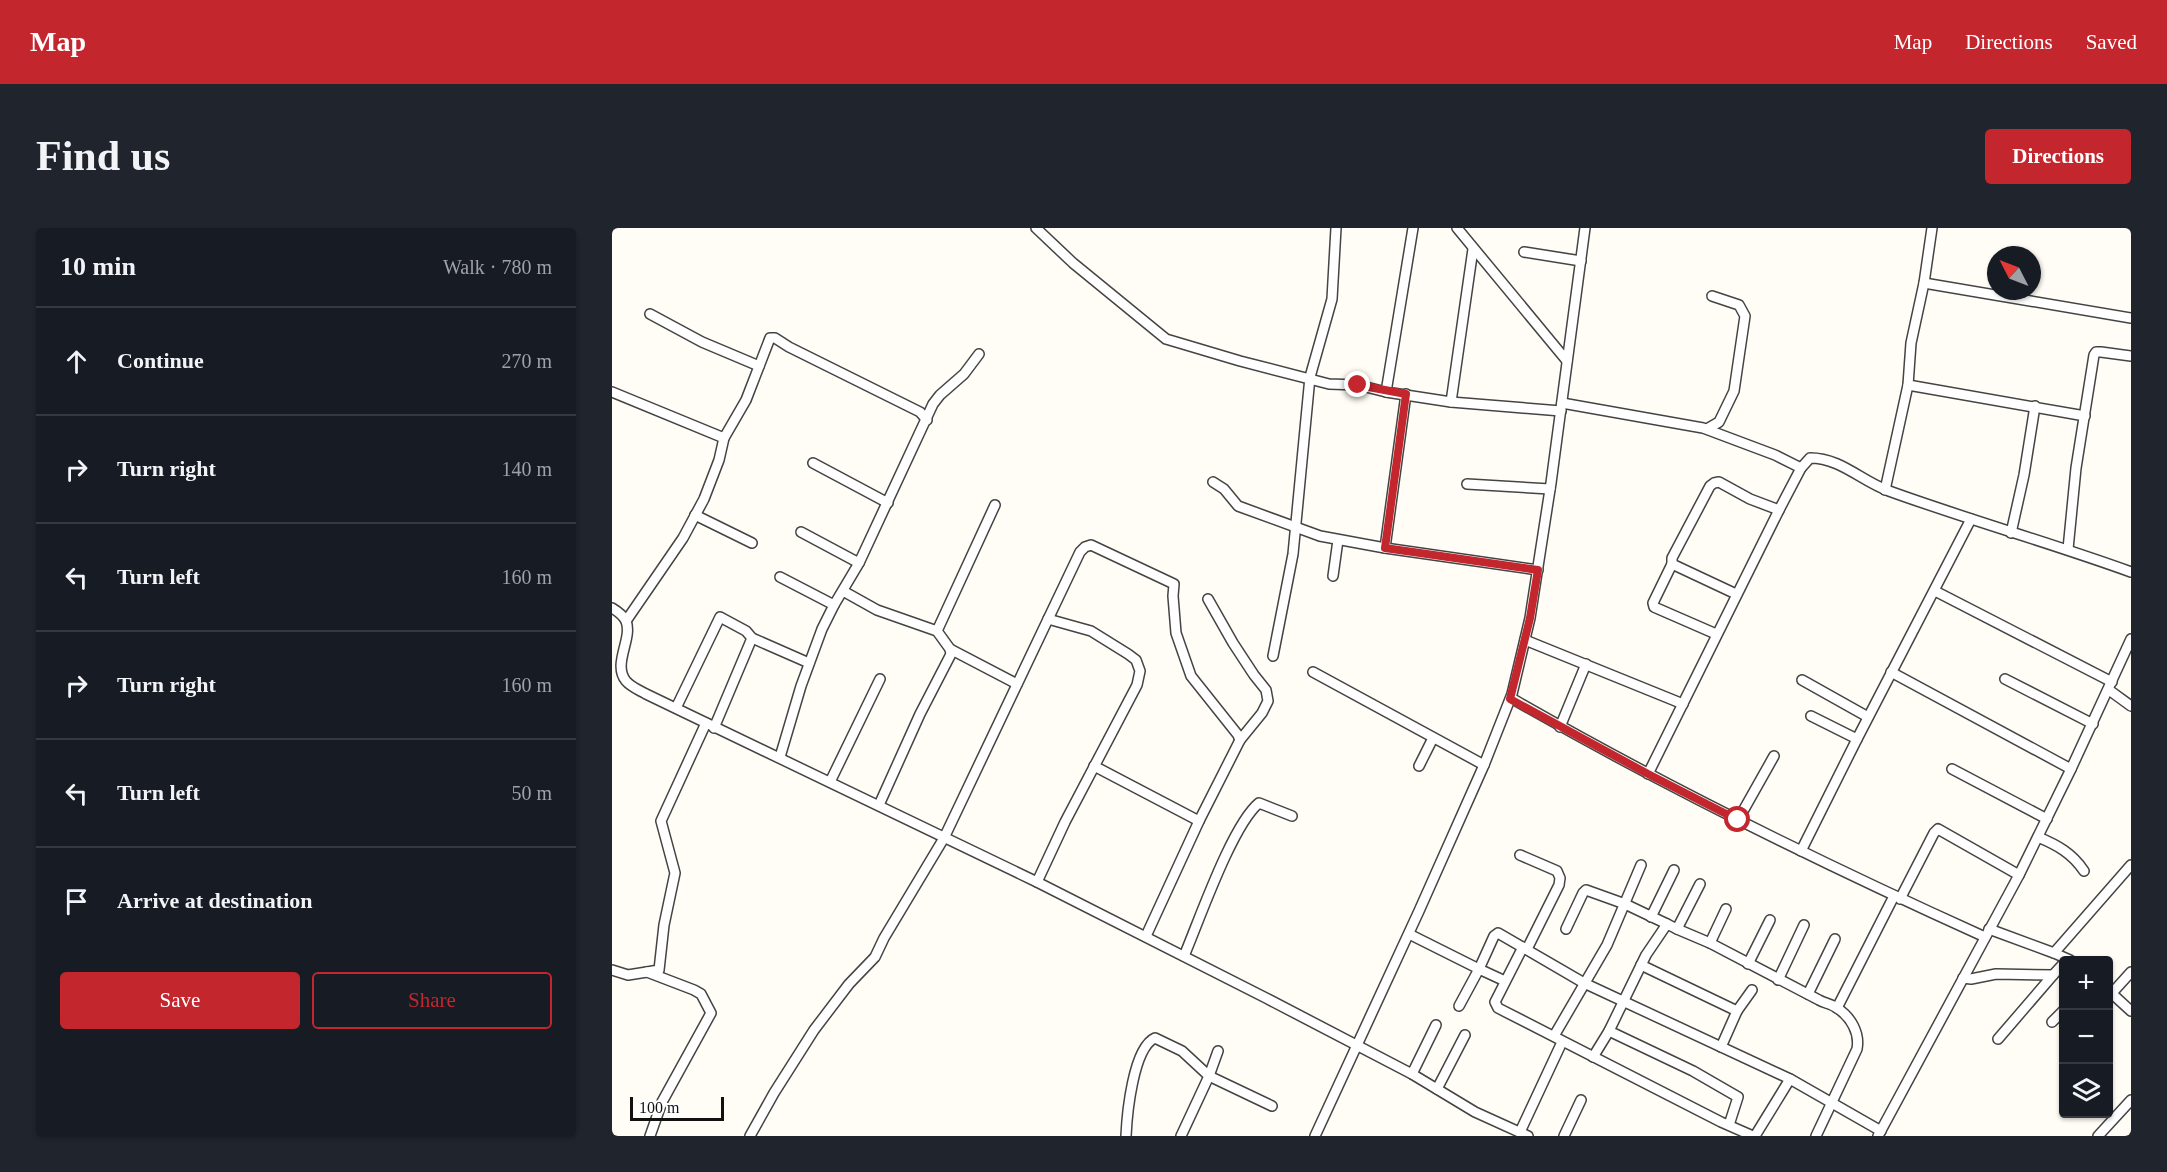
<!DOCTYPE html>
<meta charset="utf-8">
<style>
:root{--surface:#171b24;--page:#20242c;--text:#f1f3f6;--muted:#9ea1a6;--line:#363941;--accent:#c4262e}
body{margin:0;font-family:"Times New Roman",serif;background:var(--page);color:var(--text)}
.controls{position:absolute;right:18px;bottom:18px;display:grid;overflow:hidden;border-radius:6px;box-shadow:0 2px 4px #0004}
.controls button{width:54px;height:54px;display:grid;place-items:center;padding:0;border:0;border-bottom:2px solid var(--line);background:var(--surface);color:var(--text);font:30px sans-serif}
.compass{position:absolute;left:1375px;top:18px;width:54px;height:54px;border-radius:50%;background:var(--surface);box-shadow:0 2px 4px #0004;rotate:312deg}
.scale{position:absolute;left:18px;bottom:15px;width:94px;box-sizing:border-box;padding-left:6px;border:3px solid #111;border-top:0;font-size:16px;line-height:21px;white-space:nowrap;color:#111;-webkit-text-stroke:4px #fff;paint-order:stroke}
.stop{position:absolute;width:18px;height:18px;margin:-14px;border:4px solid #c4262e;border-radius:50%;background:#fff}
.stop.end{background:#c4262e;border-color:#fff;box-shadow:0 2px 6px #0008}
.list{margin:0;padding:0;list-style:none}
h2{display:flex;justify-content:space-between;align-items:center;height:78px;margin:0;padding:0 24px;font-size:26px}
h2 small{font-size:20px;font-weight:400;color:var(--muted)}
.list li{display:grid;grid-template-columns:39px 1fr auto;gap:18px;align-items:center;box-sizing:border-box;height:108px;padding:0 24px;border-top:2px solid var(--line)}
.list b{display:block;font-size:22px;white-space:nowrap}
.list em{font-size:20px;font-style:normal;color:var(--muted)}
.actions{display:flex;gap:12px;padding:18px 24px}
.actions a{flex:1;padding:14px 0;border:2px solid var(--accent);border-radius:6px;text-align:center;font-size:21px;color:var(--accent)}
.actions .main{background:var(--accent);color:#fff}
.icon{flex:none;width:33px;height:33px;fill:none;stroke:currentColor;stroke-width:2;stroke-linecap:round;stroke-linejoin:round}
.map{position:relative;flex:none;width:1519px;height:908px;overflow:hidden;border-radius:6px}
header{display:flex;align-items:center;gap:36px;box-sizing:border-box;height:84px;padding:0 30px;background:var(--accent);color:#fff}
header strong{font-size:28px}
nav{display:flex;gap:33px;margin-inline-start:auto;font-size:21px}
.intro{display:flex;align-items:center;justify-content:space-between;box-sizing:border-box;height:144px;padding:0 36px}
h1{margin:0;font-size:42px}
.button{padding:15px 27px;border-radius:6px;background:var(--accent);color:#fff;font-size:21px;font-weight:700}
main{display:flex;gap:36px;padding:0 36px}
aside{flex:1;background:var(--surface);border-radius:6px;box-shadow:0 2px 4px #0004}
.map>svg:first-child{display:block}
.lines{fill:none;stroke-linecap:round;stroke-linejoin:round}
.minor-casing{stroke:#444;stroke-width:12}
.minor{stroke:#fff;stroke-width:9}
.route{stroke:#c4262e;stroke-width:8}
</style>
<header>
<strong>Map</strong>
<nav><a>Map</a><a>Directions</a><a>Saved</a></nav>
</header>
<div class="intro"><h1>Find us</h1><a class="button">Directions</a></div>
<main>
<aside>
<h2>10 min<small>Walk · 780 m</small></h2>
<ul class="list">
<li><svg class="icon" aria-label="ahead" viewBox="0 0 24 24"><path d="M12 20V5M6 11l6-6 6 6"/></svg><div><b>Continue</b></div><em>270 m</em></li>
<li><svg class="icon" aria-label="right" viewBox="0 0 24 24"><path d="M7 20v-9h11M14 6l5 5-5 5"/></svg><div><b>Turn right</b></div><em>140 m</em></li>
<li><svg class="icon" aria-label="left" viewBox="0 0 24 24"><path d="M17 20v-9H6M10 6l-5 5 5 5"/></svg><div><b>Turn left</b></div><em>160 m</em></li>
<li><svg class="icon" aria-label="right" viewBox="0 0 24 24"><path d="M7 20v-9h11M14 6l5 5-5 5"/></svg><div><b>Turn right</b></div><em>160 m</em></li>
<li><svg class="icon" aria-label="left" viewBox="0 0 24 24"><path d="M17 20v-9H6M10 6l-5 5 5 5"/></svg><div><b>Turn left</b></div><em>50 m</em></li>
<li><svg class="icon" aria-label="arrive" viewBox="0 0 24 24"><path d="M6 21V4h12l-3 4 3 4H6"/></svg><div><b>Arrive at destination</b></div></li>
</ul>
<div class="actions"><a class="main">Save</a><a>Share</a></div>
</aside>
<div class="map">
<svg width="1519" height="908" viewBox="0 0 1519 908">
<rect width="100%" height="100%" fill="#fffdf5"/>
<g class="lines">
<!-- minor casing -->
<g class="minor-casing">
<g id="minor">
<path d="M424 0 461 35 554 111 628 133 717 156 746 157 774 164 839 174 949 183"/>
<path d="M845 0 955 133"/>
<path d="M912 24 969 33"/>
<path d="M1312 55 1519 90"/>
<path d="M38 86 90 114 147 138"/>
<path d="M1296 157 1473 188"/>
<path d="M0 164 112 210"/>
<path d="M774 164 801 0"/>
<path d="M839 174 861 21"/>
<path d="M950 175 1091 200 1163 227 1189 240"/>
<path d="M1095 201 1107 194 1122 163 1133 88 1127 77 1100 68"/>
<path d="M201 235 276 275"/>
<path d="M601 254 612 261 626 278 708 308 773 320 926 342"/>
<path d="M855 256 938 261"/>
<path d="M1273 262 1296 157 1299 115 1312 55 1320 0"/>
<path d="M83 287 140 315"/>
<path d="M189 304 247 335"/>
<path d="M1399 305 1412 247 1423 178"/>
<path d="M773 320 794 166"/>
<path d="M1456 321 1464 240 1482 127 1484 124H1489L1519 128"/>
<path d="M1060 336 1124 366"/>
<path d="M721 348 726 312"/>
<path d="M168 349 222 377"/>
<path d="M231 363 265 382 325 403 338 421 339 426 308 486 267 577"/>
<path d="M1323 363 1500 454"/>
<path d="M0 380C5 383 11 387 14 393 21 411 0 436 14 453 19 459 27 462 34 466L425 654 654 770 800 846 863 884 916 908"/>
<path d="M14 393 71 310 92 271 107 232 112 210 134 172 158 110H163L177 119 308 184 315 192"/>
<path d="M325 403 383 277"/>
<path d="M1104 406 1042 379 1041 375 1060 336V330L1098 258 1102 255 1107 254 1138 271 1167 282"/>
<path d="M913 412 1071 476"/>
<path d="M338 421 405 456"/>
<path d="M661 428 681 326 698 149 720 71 724 0"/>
<path d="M701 444 872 537"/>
<path d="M1279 444 1459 541"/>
<path d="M1393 451 1481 496"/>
<path d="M1190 452 1256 489"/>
<path d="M1497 462 1519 478"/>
<path d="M899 470C1052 558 1211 636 1373 709"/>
<path d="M64 480 108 389 134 403 140 410 197 435"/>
<path d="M1199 488 1245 511"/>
<path d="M948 499 974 436"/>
<path d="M102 500 140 410"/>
<path d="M168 529 189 458 210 401 222 377 247 335 321 176 328 167 352 146 367 126"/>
<path d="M482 538 587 593"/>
<path d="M807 538 821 510"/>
<path d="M1340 541 1435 591"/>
<path d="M1036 546 1167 282 1189 240 1198 230C1229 230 1249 253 1277 263 1357 292 1439 315 1519 344"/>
<path d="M218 554 268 451"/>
<path d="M1126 592 1162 528"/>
<path d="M1426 609C1445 617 1460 625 1472 643"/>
<path d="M1189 623 1245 511 1359 291"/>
<path d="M908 627 945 643 948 650 947 657 915 721"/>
<path d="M425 654 453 594 525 457 528 443 524 432 516 426 479 403 436 391"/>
<path d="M1288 671 1322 605 1326 601 1407 647"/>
<path d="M1039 689 1062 642"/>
<path d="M954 701 971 665 974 662 1013 676 1055 696"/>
<path d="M1065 701 1098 715 1207 772C1212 775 1220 776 1225 780 1239 789 1248 805 1245 821L1204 908"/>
<path d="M1377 701 1442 725 1458 732"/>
<path d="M797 706 867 741 882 708 886 705 972 755 1178 851 1269 903"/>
<path d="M534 708 587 593 628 512 650 485 656 473 654 462 642 447 621 415 596 371"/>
<path d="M1098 715 1114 681"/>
<path d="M911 719 883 774 886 780 1109 894 1141 908"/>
<path d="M1442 725 1519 637"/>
<path d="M572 728C587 693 620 597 647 575L680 588"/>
<path d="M1136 736 1158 692"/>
<path d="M1029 737 1125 783 1109 819"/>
<path d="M0 742 16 747 35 744 82 762 89 766 99 785 50 874 38 908"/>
<path d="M35 744 47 742 52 697 63 645 49 593 94 495"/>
<path d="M1351 750 1359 751 1384 746 1441 747 1452 735"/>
<path d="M1166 752 1192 697"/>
<path d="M1496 762 1519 783"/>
<path d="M1500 765 1519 744"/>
<path d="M1196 766 1223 711"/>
<path d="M847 778 867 741 893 753"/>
<path d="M1225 780 1282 668"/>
<path d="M1125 783 1140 762"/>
<path d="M1440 794 1452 782"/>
<path d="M997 803 1081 843 1126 869 1117 897"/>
<path d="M942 808 995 717 1029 637"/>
<path d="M1386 811 1441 747"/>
<path d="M981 829 997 803 1034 727 1055 696 1065 701 1088 656"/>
<path d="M800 846 824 797"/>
<path d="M825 861 853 807"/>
<path d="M908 904 950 814"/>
<path d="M138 908 162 865 202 802 237 756 263 729 272 710 332 610 468 324 473 319 479 317 562 356 561 368 564 405 579 448 626 507 628 512"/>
<path d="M514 908C515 886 521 820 543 810L570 823 597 848 660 878"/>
<path d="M569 908 597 848 606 823"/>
<path d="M703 908 807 683 872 537 900 466 918 390 939 255 973 0"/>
<path d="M952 908 969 872"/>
<path d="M1143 908 1178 851"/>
<path d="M1266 908 1407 647 1459 541 1519 411"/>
<path d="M1486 908 1519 872"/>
</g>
</g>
<!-- minor -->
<use href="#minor" class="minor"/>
</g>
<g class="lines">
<!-- route -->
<path class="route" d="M746 157 794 166 773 320 926 342 918 390 898 471 1036 546 1126 592"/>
</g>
</svg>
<div class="controls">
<button>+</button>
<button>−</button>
<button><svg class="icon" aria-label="layers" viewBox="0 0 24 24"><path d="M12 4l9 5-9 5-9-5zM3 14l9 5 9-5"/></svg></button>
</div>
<svg class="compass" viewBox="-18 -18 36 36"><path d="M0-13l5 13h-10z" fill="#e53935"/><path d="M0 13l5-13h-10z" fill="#9ea1a6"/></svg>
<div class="scale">100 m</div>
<div class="stop" style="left:1126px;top:592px"></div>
<div class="stop end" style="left:746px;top:157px"></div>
</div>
</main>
